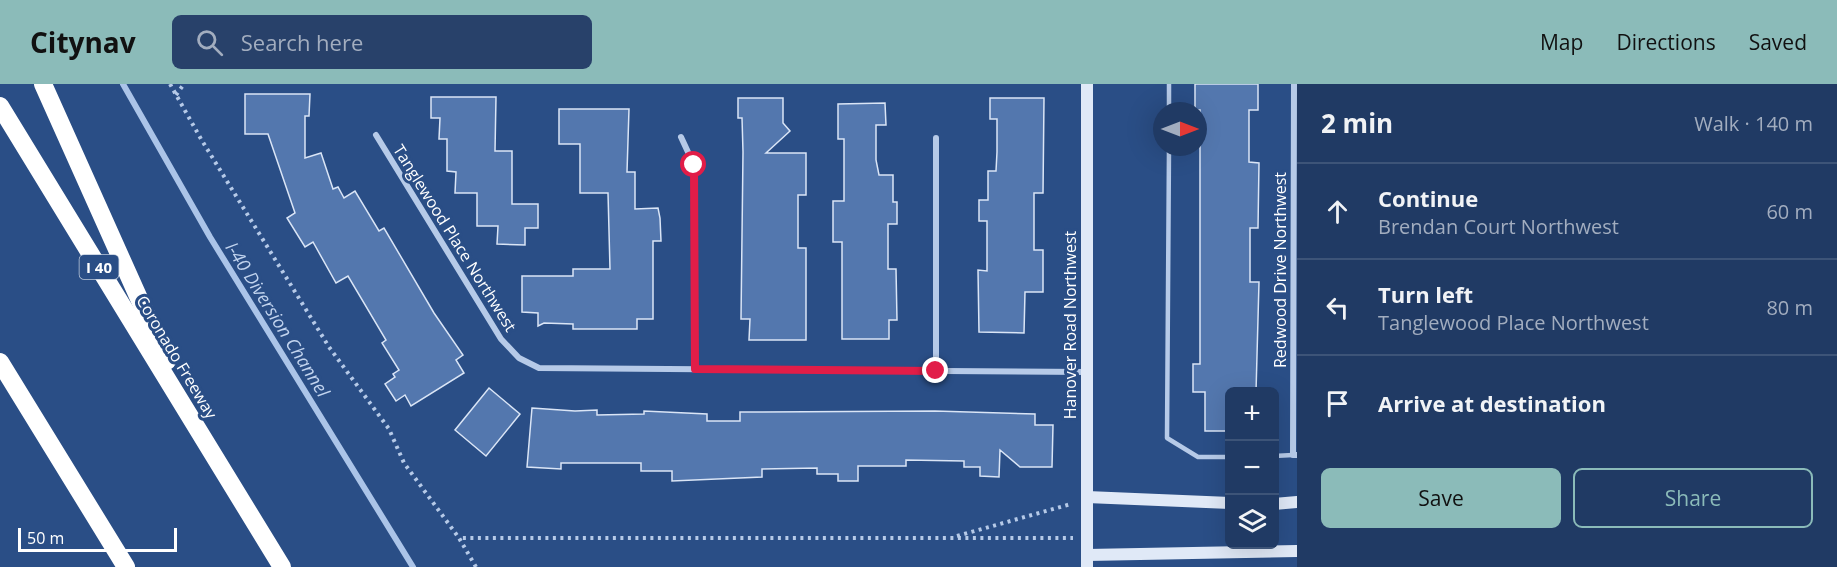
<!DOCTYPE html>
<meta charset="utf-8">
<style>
:root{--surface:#203a64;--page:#28416a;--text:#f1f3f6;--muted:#a2adbf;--line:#3d5478;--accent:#8bbbb9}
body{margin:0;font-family:"Open Sans",sans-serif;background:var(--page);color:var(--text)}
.controls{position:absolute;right:18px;bottom:18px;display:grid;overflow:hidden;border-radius:9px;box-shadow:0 6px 24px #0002}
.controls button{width:54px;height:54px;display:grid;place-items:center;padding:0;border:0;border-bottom:2px solid var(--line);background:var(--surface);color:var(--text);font:30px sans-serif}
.compass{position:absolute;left:1153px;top:18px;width:54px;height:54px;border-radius:50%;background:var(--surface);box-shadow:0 6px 24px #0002;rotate:90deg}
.scale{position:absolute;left:18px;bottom:15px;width:159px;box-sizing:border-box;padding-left:6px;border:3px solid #fff;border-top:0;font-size:16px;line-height:21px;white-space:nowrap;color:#fff;-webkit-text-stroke:4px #2a4e86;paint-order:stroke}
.stop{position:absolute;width:18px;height:18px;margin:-14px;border:4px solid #e11d48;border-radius:50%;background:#fff}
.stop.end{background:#e11d48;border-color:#fff;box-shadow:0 2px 6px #0008}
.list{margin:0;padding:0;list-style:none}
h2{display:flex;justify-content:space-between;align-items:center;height:78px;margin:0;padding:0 24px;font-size:26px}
h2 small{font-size:20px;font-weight:400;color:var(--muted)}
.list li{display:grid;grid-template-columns:39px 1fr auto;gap:18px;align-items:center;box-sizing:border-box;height:96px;padding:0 24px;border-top:2px solid var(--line)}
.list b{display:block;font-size:22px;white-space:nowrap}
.list p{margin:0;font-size:20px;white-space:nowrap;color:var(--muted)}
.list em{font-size:20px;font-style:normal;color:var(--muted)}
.actions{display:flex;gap:12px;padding:18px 24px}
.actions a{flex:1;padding:14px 0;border:2px solid var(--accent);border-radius:9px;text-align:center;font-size:21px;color:var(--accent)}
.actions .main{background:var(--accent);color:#111}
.icon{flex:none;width:33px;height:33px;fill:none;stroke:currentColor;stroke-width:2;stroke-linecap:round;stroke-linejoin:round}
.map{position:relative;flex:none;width:1297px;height:483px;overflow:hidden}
header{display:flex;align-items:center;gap:36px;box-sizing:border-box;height:84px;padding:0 30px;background:var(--accent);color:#111}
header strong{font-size:28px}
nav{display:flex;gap:33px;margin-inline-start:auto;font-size:21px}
.search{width:420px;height:54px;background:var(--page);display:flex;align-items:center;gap:15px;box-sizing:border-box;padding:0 21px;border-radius:9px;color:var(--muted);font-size:22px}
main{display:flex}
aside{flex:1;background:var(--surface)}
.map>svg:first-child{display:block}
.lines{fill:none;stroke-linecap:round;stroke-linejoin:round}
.stream{stroke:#abc4e8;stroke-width:6}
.building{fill:#5377ae;stroke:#dae5f6;stroke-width:1.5}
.path{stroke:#b6cae8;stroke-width:4;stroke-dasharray:3 4.5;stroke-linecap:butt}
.lane{stroke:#b6cae8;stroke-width:4.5}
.street{stroke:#b6cae8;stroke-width:6}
.secondary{stroke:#e0e9f7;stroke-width:12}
.highway{stroke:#fff;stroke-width:18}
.route{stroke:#e11d48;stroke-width:8}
.labels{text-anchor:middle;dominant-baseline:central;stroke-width:6;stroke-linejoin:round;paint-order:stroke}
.shield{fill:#2a4e86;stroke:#bfcadb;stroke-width:1.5}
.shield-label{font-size:15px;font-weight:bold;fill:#fff}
.street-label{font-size:16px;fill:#fff;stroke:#2a4e86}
.water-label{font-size:18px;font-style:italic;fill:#c2d4ef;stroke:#2a4e86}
</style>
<header>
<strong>Citynav</strong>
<div class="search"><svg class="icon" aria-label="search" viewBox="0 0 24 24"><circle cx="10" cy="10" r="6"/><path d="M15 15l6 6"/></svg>Search here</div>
<nav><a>Map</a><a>Directions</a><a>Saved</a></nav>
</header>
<main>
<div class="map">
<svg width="1297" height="483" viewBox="0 0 1297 483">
<rect width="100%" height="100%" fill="#2a4e86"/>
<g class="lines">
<!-- stream -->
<path class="stream" d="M123 0 210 153 413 483"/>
</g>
<!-- building -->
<g class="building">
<path d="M1195 0H1258V26H1249V78L1259 79 1258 144H1250V198H1259L1256 308H1230V347H1205V308H1193V280H1200V26H1195Z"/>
<path d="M245 10H310L309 32H305V74L321 69 333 105 338 103 344 114 355 107 379 147 384 144 434 229 463 271 456 276 464 289 411 322 405 311 396 317 385 300 395 293 393 290 399 286 382 259 386 256 348 192 336 199 313 158 305 163 287 134 295 129 268 50H245Z"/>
<path d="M431 13H496L495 67H512V120H538V144H525V161L497 160 498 142H477V109H455L456 88 447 87V55H439L440 34H431Z"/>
<path d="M738 14H783V39L790 47 766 69H806V111H798V164H806V256H749L750 235H741L743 68 742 34H738Z"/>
<path d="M990 14H1044L1043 109H1034V166H1043V208H1025L1024 249 979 248 978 186 987 187V137H979V116H988V87H996L997 68V35H990Z"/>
<path d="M885 19 886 41H876V76L879 91H893V118H897V140H888V185H896L897 236H889V255H842V158H833V117H844V55H838V20Z"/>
<path d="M559 25H629L627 88H635V125L658 124 660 134 661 157H653V235H637V245H573V240L544 239 538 242V229L522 228V192H573V185H610L608 109H580V60H559Z"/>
<path d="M489 304 520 330 486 372 455 346Z"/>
<path d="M532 324 575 327 597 326V331L644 330V327L707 330V337H740V328L935 327 1035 330V341H1053L1052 383H1020L1000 366 999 393 980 392V383H964V377L906 376V382H858V397H838V390H817V384L762 385V393L672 397V387H641V379H561V385L527 383Z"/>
</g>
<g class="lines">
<!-- path -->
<g class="path">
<path d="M170 0 201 55 329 263 389 345 404 379 459 454"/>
<path d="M176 11 184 0"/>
<path d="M957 452 1071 420"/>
<path d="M476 483 459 454H1073"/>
</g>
<!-- lane -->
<g class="lane">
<path d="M1169 27V0"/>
<path d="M1169 63 1167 354 1198 373H1230"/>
<path d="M1274 372 1293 371"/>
</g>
<!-- street -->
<g class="street">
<path d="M1294 0 1293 371H1297"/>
<path d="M376 51 501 255 519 274 539 284 1086 288"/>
<path d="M681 53 694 81 695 285"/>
<path d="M936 287V54"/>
</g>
<!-- secondary -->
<g class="secondary">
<path d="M1087 413 1230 419"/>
<path d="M1274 420 1297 418"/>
<path d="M1087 471 1297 467"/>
<path d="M1087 483V0"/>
</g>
<!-- highway -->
<g class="highway">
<path d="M43 0 167 277"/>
<path d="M0 22 282 483"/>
<path d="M0 278 126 483"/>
</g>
</g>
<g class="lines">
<!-- route -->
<path class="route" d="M694 81 695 285 936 287"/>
</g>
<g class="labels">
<!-- shield labels -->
<rect class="shield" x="79.5" y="171" width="39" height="24" rx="4.5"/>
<g class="shield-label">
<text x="99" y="183">I 40</text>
</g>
<!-- street labels -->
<g class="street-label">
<text transform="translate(455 154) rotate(58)">Tanglewood Place Northwest</text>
<text transform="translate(1280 186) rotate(-90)">Redwood Drive Northwest</text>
<text transform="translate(1070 241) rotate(-90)">Hanover Road Northwest</text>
<text transform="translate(177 273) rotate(59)">Coronado Freeway</text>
</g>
<!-- water labels -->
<g class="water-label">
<text transform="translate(278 235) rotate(58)">I-40 Diversion Channel</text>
</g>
</g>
</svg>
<div class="controls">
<button>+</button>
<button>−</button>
<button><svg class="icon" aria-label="layers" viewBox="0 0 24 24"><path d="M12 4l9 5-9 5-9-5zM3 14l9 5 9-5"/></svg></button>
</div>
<svg class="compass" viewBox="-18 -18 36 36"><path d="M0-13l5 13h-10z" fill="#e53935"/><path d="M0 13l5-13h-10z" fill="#a2adbf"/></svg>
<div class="scale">50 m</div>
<div class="stop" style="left:694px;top:81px"></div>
<div class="stop end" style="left:936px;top:287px"></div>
</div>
<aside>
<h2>2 min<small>Walk · 140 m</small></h2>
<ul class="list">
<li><svg class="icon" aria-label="ahead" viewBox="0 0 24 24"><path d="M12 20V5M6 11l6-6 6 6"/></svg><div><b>Continue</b><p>Brendan Court Northwest</p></div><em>60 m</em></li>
<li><svg class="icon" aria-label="left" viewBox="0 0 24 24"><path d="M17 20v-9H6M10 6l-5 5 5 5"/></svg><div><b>Turn left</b><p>Tanglewood Place Northwest</p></div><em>80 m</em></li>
<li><svg class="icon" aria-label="arrive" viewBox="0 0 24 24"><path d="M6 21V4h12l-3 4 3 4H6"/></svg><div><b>Arrive at destination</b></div></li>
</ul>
<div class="actions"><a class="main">Save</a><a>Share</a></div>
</aside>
</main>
